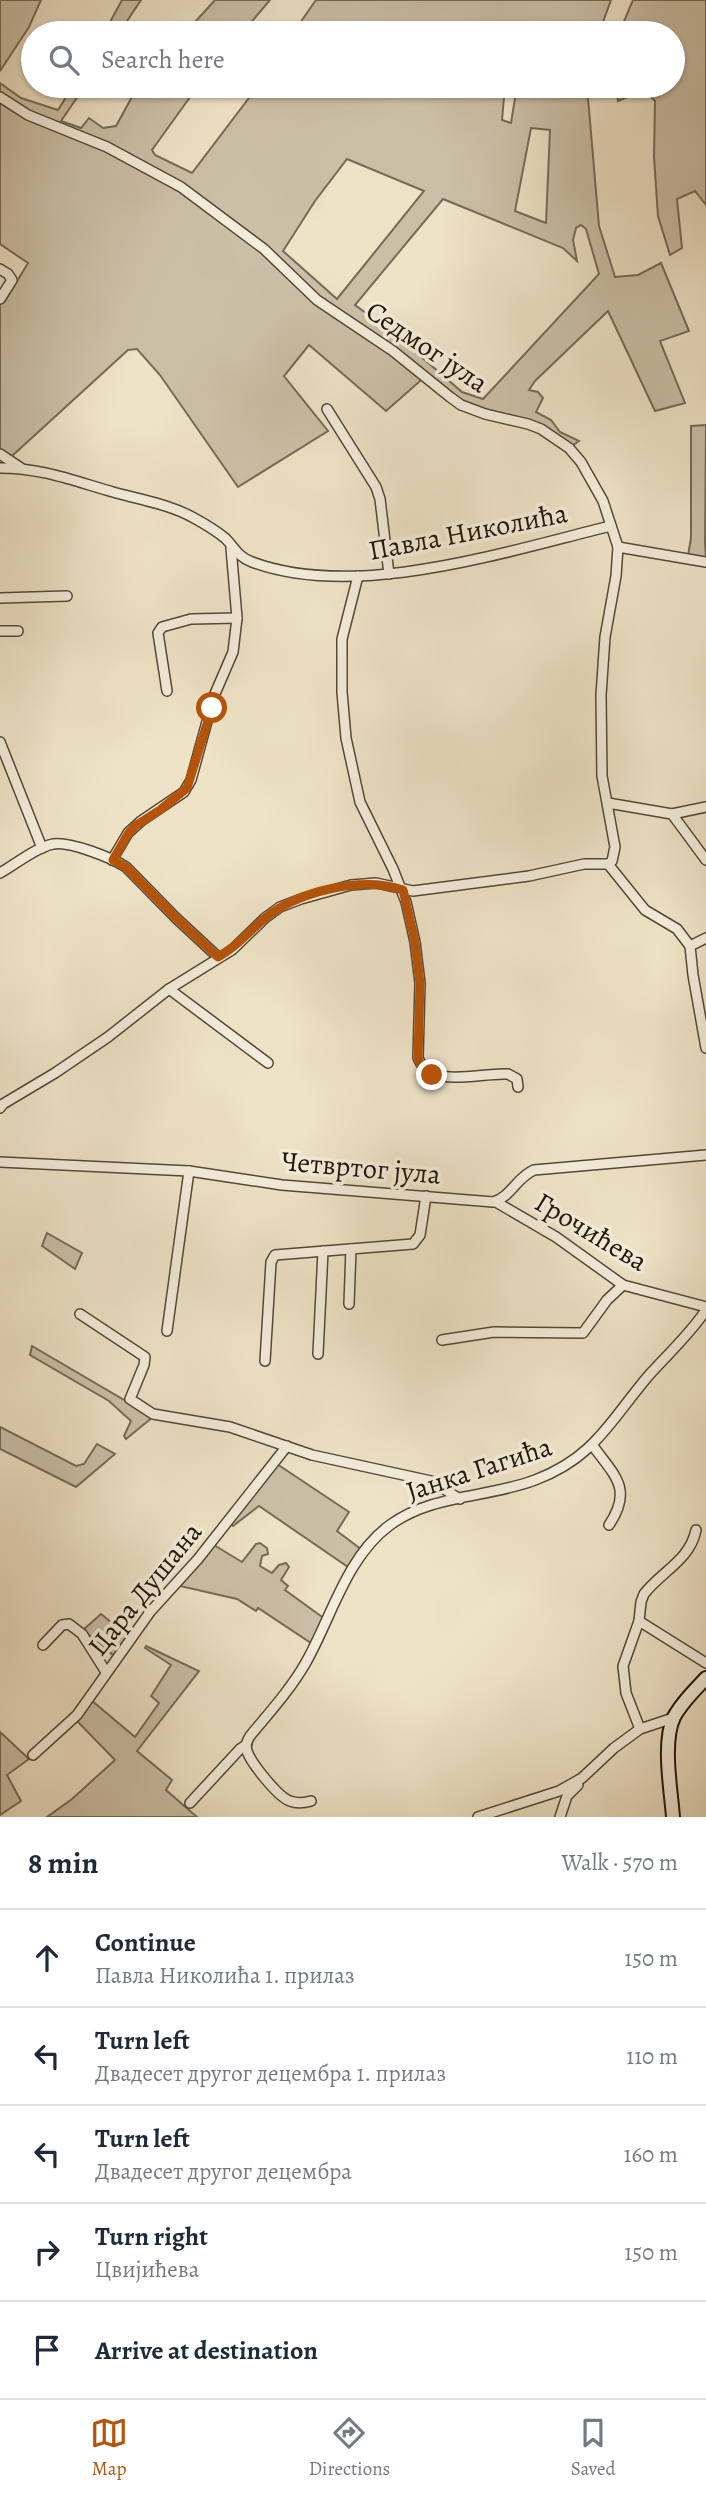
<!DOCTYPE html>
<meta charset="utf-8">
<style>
:root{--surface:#fff;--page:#f2f2f3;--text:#1f2937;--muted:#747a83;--line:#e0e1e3;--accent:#b45309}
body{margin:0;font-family:Alegreya,serif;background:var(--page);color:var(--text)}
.stop{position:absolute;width:21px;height:21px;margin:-16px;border:5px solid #b45309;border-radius:50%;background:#fff}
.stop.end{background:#b45309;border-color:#fff;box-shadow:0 2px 7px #0008}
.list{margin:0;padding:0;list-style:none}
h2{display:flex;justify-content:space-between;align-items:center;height:91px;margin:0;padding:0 28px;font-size:30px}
h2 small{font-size:23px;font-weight:400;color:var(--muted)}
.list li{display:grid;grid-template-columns:46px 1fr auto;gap:21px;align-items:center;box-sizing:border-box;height:98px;padding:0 28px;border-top:2px solid var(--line)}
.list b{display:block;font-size:26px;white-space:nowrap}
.list p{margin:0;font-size:23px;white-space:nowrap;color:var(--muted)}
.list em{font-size:23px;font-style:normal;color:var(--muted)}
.icon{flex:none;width:38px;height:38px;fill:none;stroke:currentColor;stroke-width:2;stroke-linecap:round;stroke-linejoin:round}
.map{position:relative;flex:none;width:706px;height:1817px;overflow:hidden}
.search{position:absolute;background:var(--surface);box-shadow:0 2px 5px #0004;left:21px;right:21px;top:21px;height:77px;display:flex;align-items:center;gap:18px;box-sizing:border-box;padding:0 24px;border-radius:38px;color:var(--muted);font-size:26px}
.sheet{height:581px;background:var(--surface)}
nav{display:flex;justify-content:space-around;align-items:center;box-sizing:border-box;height:98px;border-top:2px solid var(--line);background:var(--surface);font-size:19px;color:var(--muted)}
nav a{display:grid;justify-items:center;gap:4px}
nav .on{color:var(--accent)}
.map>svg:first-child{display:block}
.green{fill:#cbc0a7;stroke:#766a58;stroke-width:2;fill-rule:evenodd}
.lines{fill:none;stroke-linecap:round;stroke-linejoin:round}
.street-casing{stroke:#544838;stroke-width:12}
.secondary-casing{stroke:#201508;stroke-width:16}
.street{stroke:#f4eddb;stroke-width:9}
.secondary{stroke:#f4eddb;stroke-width:12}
.route{stroke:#b45309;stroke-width:9}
.labels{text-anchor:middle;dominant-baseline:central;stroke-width:7;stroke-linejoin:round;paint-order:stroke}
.street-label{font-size:28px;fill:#201508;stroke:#f4eddb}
</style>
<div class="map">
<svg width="706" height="1817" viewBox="0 0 706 1817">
<rect width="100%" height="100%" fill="#eee3c7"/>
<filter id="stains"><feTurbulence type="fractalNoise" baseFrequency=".00286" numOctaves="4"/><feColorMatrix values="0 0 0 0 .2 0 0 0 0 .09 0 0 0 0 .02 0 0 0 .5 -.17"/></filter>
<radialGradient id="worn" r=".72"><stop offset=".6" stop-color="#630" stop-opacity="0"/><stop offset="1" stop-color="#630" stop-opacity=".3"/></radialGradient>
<!-- green -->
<g class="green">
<path d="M0 0H41L29 27 0 71Z"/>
<path d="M122 0H141L119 33H104Z"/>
<path d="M215 0H270L242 33H185Z"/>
<path d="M316 0H611L599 33H293Z"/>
<path d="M633 0H706V205L695 191 677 199 682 248 670 255 658 216 654 157 655 101 644 90 618 101 616 86H673V33H619Z"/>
<path d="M0 83 21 98 58 110 73 86H85L61 121 81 128 89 118 103 128 116 126 138 86H198L152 150 155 155 192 173 258 86H505L502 120 511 123 517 86H589L588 98 599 226 615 277 638 275 661 263 689 331 660 341 685 403 655 411 608 311 535 381 529 390 538 392 543 398 536 412 551 420 560 432 579 441 572 446 531 421 486 409 462 400 428 374 386 411 309 345 284 376 328 431 238 487 160 375 137 349 128 350 12 456 0 449V299L5 301 28 263 0 244ZM531 128 550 130 546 223 515 211ZM347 159 424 191 337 299 283 251 315 201ZM443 199 563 248 577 261 573 240 576 228 581 225 586 229 599 274 483 399 462 392 396 335 355 305Z"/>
<path d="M706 425 705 543 706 559 688 556 691 538V426Z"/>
<path d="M47 1233 82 1253 75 1269 42 1246Z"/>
<path d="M32 1346 153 1417 126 1439 124 1436 131 1421 109 1401 30 1355Z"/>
<path d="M0 1427 76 1466 84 1464 97 1444 115 1454 76 1487 0 1449Z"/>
<path d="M274 1462 349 1512 337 1531 362 1550 351 1569 259 1506 233 1526 226 1521Z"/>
<path d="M209 1542 242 1562 256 1544 260 1543 267 1548 268 1554 262 1556 260 1566 272 1573 279 1565 286 1563 289 1567 281 1580 288 1586 285 1590 325 1619 311 1643 258 1608 256 1611 237 1599 171 1584Z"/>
<path d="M101 1614 128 1636 114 1656 83 1630Z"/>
<path d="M146 1646 199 1671 137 1751 172 1780 166 1790 197 1817H47L72 1799 115 1760 76 1720 91 1700 135 1737 159 1703 151 1696 171 1665 145 1648Z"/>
<path d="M0 1732 29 1759 7 1775 21 1801 0 1815Z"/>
</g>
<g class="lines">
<!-- street casing -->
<g class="street-casing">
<g id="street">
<path d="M0 97 28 115 107 147 181 187 264 249 317 300 393 351 450 397 461 405 485 414 528 424 541 429 569 448 581 462 603 501 618 547 616 576 605 637 601 695 602 776 615 847 612 861 608 864 645 910 677 929 690 946 693 975 706 1048"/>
<path d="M0 269 8 274 12 280 0 299"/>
<path d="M327 409 376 487 380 499 389 574"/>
<path d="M0 454 21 468"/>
<path d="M0 468C42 468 74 481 113 492 141 500 169 504 194 518 205 524 215 530 225 538 235 548 238 557 252 562 356 601 507 551 611 526"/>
<path d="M618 547 706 562"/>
<path d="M358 576 342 639V692L346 738 360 802 393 869 406 902 415 942 420 983 418 1058C431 1090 480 1072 508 1074L517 1079 518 1087"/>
<path d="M0 598 67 596"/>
<path d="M0 631H18"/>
<path d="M167 691 158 633 162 627 191 619 237 618"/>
<path d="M0 742 42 848"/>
<path d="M608 803 672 814 706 807"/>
<path d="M672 814 706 860"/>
<path d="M112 860 128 833 141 821 184 792 191 780 214 696 233 652 237 618 231 548"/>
<path d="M0 873C16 864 35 848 53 844 70 841 112 858 126 867L176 918 218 957"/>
<path d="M690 946 706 938"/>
<path d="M169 989 268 1063"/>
<path d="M0 1108 3 1104 55 1073 108 1037 169 989 232 950 265 918 280 907 301 899 351 885 376 883 413 891 529 876 584 864H608"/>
<path d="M0 1162 189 1171 282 1185 493 1202C510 1198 517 1177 534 1170L706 1155"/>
<path d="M496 1202 556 1237 623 1285 706 1307"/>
<path d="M349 1304 351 1249"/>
<path d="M80 1314 145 1357 144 1365 130 1399 153 1414 230 1427 312 1455 431 1481 460 1499"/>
<path d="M167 1331 189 1171"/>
<path d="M442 1340 494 1332 583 1333 607 1300 623 1285"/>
<path d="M318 1354 323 1251"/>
<path d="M265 1361 271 1262 275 1255 413 1244 420 1235 426 1196"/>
<path d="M593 1446C615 1476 633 1489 609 1525"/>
<path d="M639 1621 706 1663"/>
<path d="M43 1645 62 1625 69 1624 82 1634 106 1672"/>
<path d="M640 1729 626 1693 623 1666 639 1621 641 1602 644 1594C662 1571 690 1560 696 1530"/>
<path d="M33 1755 77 1715 150 1612 198 1559 287 1446"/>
<path d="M311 1801C304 1803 297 1804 290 1801 278 1797 251 1763 247 1751 245 1745 247 1741 250 1736 269 1713 290 1690 305 1664 331 1619 346 1557 390 1525 432 1494 488 1498 535 1480 596 1457 611 1419 650 1374 669 1353 690 1334 706 1310"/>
<path d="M190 1803 240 1749 246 1745"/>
<path d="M478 1817 559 1791 582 1778 614 1748 640 1729 673 1718"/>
<path d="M560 1817 567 1796 578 1785"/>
</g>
</g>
<!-- secondary casing -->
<g class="secondary-casing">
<path id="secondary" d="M673 1817C671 1790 662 1742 674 1717 682 1702 695 1690 706 1678"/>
</g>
<!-- street -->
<use href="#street" class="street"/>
<!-- secondary -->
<use href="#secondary" class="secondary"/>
</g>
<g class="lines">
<!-- route -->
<path class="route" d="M212 708 187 788 160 810 135 826 128 834 113 860 126 867 176 918 218 957C237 947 248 932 264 919 298 891 361 876 403 890L415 942 420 983 418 1058 421 1066 432 1075"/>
</g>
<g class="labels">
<!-- street labels -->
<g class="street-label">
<text transform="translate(427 347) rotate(34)">Седмог јула</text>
<text transform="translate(468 532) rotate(-11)">Павла Николића</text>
<text transform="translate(361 1168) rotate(5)">Четвртог јула</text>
<text transform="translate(591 1232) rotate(31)">Грочићева</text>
<text transform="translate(479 1469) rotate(-18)">Јанка Гагића</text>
<text transform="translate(145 1589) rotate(-51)">Цара Душана</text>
</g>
</g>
<rect width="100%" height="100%" filter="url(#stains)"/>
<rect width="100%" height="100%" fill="url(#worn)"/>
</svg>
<div class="stop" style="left:212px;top:708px"></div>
<div class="stop end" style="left:432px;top:1075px"></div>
<div class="search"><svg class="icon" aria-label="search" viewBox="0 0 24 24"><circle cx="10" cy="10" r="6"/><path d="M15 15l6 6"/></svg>Search here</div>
</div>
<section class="sheet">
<h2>8 min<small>Walk · 570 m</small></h2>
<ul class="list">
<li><svg class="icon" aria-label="ahead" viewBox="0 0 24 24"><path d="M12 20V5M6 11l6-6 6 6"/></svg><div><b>Continue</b><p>Павла Николића 1. прилаз</p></div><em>150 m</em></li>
<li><svg class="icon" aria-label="left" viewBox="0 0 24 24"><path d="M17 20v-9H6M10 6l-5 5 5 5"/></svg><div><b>Turn left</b><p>Двадесет другог децембра 1. прилаз</p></div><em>110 m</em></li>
<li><svg class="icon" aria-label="left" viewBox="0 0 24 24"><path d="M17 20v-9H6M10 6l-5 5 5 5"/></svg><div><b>Turn left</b><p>Двадесет другог децембра</p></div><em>160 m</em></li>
<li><svg class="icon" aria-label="right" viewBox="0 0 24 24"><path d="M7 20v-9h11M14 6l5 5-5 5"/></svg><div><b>Turn right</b><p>Цвијићева</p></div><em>150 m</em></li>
<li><svg class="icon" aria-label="arrive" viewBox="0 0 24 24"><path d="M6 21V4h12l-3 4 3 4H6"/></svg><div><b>Arrive at destination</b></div></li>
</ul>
</section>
<nav>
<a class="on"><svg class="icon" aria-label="map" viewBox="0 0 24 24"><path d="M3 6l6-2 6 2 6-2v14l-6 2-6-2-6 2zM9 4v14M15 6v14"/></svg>Map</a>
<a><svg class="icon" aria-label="directions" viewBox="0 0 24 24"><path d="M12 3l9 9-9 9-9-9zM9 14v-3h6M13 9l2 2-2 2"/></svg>Directions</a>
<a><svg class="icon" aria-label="saved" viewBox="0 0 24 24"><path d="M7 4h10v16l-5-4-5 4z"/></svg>Saved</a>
</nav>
